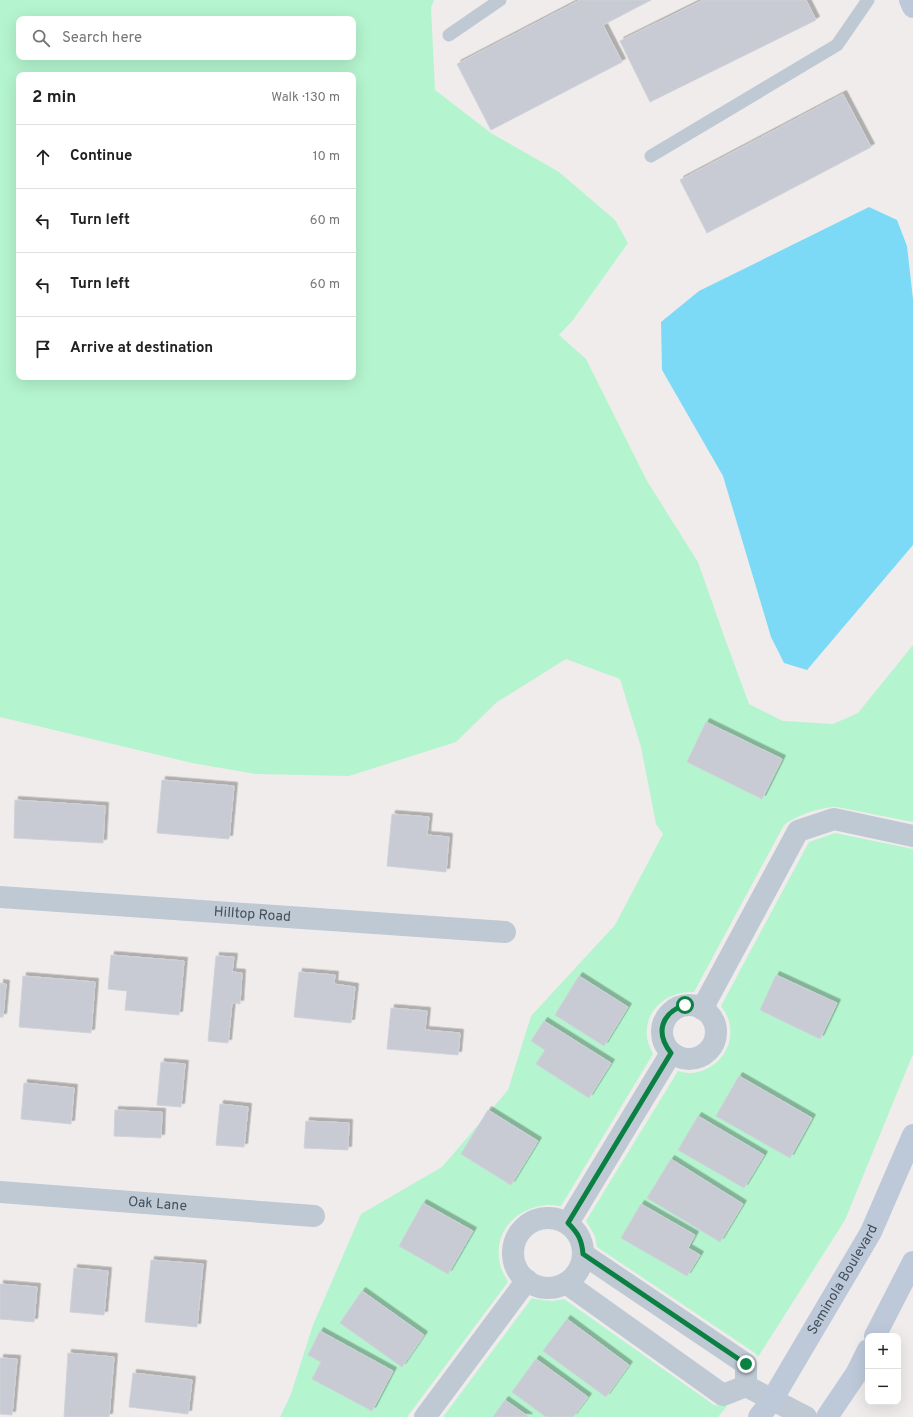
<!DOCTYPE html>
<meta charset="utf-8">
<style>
:root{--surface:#fff;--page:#f2f2f2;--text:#222;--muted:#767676;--line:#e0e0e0}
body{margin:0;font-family:Overpass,sans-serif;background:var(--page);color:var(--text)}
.controls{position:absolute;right:12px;bottom:12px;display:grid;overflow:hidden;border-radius:8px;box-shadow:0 4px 16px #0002}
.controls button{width:36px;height:36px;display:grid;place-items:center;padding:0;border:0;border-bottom:1px solid var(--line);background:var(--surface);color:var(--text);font:20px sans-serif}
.stop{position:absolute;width:12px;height:12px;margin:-9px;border:3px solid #0b8043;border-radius:50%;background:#fff}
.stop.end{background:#0b8043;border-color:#fff;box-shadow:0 1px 4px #0008}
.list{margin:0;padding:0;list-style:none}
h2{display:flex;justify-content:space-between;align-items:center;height:52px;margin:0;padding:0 16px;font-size:17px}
h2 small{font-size:13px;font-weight:400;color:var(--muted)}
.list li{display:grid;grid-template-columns:26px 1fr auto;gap:12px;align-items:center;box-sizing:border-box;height:64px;padding:0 16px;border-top:1px solid var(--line)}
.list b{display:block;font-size:15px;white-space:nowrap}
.list em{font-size:13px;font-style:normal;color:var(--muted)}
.icon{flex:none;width:22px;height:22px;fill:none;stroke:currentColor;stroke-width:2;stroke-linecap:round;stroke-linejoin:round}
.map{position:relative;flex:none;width:913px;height:1417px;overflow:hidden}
.search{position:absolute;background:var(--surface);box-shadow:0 4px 16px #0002;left:16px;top:16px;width:340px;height:44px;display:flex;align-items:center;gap:10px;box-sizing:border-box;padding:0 14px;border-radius:8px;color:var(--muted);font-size:15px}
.panel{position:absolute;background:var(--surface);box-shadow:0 4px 16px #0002;left:16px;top:72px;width:340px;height:308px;border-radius:8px}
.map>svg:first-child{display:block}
.green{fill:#b4f4ce;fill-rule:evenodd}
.water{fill:#7cdaf6}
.building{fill:#c8cbd3;stroke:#d0d2d9;filter:url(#shadow)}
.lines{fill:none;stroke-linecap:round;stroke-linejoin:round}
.lane{stroke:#bec9d4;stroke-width:13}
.street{stroke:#bec9d4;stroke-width:22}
.secondary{stroke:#bdc9d9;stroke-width:22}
.route{stroke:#0b8043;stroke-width:5}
.labels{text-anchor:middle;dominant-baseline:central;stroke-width:3;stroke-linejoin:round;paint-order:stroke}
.street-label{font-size:14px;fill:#43505c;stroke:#fff}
</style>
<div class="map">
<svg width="913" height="1417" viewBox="0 0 913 1417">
<defs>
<filter id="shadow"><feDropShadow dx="3.5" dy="-3.5" stdDeviation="0" flood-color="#0004"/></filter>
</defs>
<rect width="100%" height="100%" fill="#f0ecec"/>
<!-- green -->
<g class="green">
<path d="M0 0H434L431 8 435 90 491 133 559 172 615 220 628 243 573 320 559 335 586 359 647 481 698 562 724 636 749 704 783 721 833 724 858 713 913 645V822L837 807C821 807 797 815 784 825L694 992C668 991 644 1009 647 1037 647 1042 651 1049 653 1054L561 1206C556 1206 551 1204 546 1205 513 1209 491 1235 501 1268 503 1273 506 1278 508 1282L407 1417H280L291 1394 313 1325 361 1214 442 1167 508 1090 531 1016 615 925 663 834 656 824 641 747 620 679 566 659 497 702 456 742 349 776 256 774 192 763 0 717ZM19 19H353V57H19ZM19 75H353V377H19Z"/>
<path d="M835 833 913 849V1054L845 1220 758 1357 755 1353 597 1247 595 1236 586 1221 678 1071C681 1072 686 1073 690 1073 718 1072 739 1043 727 1016 726 1013 723 1009 721 1006L809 842Z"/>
<path d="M532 1298C543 1301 553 1302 564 1299L714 1405 727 1406 718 1417H443Z"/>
</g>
<!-- water -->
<path class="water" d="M869 207 897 220 907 246 913 299V545L807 670 784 663 771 637 723 476 662 370 661 322 699 291Z"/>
<!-- building -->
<g class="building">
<path d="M580 0H651L603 25 622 62 491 130 457 64Z"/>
<path d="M703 0H806L816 20 650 102 620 41Z"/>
<path d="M843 94 871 147 707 233 680 180Z"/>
<path d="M706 722 782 759 762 799 687 762Z"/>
<path d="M162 780 234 786 229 839 157 833Z"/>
<path d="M15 800 105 806 103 843 14 838Z"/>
<path d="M392 814 429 817 427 835 449 837 446 872 387 866Z"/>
<path d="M111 955 184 961 179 1015 125 1010 127 991 108 989Z"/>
<path d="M216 956 234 957 232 972 242 973 240 1004 232 1003 228 1043 208 1041Z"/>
<path d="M299 972 335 975 334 984 355 987 351 1023 294 1017Z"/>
<path d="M776 975 837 1003 820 1039 760 1010Z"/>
<path d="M23 976 95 982 91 1033 19 1027Z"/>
<path d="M579 976 628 1007 604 1046 555 1015Z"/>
<path d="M0 983 6 984 3 1017H0Z"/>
<path d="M391 1008 427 1011 425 1030 460 1033 458 1055 387 1049Z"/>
<path d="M544 1021 611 1063 589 1098 536 1064 545 1050 531 1041Z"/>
<path d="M161 1062 185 1064 181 1107 157 1105Z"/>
<path d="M739 1076 812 1118 790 1158 716 1116Z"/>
<path d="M24 1083 74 1088 71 1124 21 1119Z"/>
<path d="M220 1104 248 1107 244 1147 216 1145Z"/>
<path d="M115 1110 162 1112 161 1138 114 1136Z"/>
<path d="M488 1110 538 1141 511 1185 461 1154Z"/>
<path d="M698 1116 764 1155 744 1188 678 1150Z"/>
<path d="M306 1121 349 1123 348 1150 304 1148Z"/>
<path d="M671 1159 743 1204 720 1242 647 1198Z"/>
<path d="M423 1203 473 1231 448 1274 399 1246Z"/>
<path d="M641 1204 695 1235 688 1248 700 1255 687 1276 621 1238Z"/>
<path d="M151 1260 203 1264 197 1327 145 1322Z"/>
<path d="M74 1268 108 1271 104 1315 70 1312Z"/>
<path d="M0 1284 37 1287 34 1322 0 1319Z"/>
<path d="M362 1291 424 1335 402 1367 340 1323Z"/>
<path d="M567 1319 629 1365 606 1397 543 1351Z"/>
<path d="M320 1331 393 1371 372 1411 312 1379 321 1362 308 1355Z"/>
<path d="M68 1353 114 1357 109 1417H64Z"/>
<path d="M0 1358 17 1359 12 1415 0 1414Z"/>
<path d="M536 1359 588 1397 573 1417H546L512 1392Z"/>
<path d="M133 1373 192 1380 188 1414 129 1407Z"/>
<path d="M505 1400 529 1417H493Z"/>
</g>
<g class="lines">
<!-- lane -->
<g class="lane">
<path d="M449 35 500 0"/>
<path d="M651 156 837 45 868 0"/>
</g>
<!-- street -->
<g class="street">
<path id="s1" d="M0 897 505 932"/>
<circle cx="689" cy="1032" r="27"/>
<path d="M702 1009 798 831 834 819 913 836"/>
<path id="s2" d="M0 1192 314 1216"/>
<circle cx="548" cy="1253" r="35"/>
<path d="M568 1223 671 1053"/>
<path d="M583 1254 746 1364V1386"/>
<path d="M566 1283 723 1395 746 1386 806 1417"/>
<path d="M425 1417 527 1280"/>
</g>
<!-- secondary -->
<g class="secondary">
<path d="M910 0 913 7"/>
<path d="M875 1336 913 1262"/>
<path id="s3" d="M759 1417 772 1400 871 1232 913 1135"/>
<path d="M827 1417 856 1374 868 1350"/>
</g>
</g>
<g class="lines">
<!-- route -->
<path class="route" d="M685 1005C661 1013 655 1033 671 1053L568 1223C578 1233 582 1240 583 1254L746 1364"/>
</g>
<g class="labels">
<!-- street labels -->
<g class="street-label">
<text stroke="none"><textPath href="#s1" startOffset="253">Hilltop Road</textPath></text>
<text stroke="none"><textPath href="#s2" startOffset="158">Oak Lane</textPath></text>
<text stroke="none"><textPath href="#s3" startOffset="161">Seminola Boulevard</textPath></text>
</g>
</g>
</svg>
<div class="controls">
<button>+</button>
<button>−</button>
</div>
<div class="stop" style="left:685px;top:1005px"></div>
<div class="stop end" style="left:746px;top:1364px"></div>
<div class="search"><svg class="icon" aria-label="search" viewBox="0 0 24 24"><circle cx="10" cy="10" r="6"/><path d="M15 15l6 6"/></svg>Search here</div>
<section class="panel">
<h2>2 min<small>Walk · 130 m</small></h2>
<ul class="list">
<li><svg class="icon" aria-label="ahead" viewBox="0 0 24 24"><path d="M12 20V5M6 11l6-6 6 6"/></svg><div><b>Continue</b></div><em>10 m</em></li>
<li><svg class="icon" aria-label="left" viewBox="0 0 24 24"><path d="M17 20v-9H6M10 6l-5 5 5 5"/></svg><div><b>Turn left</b></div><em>60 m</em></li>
<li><svg class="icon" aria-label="left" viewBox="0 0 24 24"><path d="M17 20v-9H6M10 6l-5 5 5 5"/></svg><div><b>Turn left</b></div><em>60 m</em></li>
<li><svg class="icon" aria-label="arrive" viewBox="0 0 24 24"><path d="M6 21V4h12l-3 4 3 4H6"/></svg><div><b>Arrive at destination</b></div></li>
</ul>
</section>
</div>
